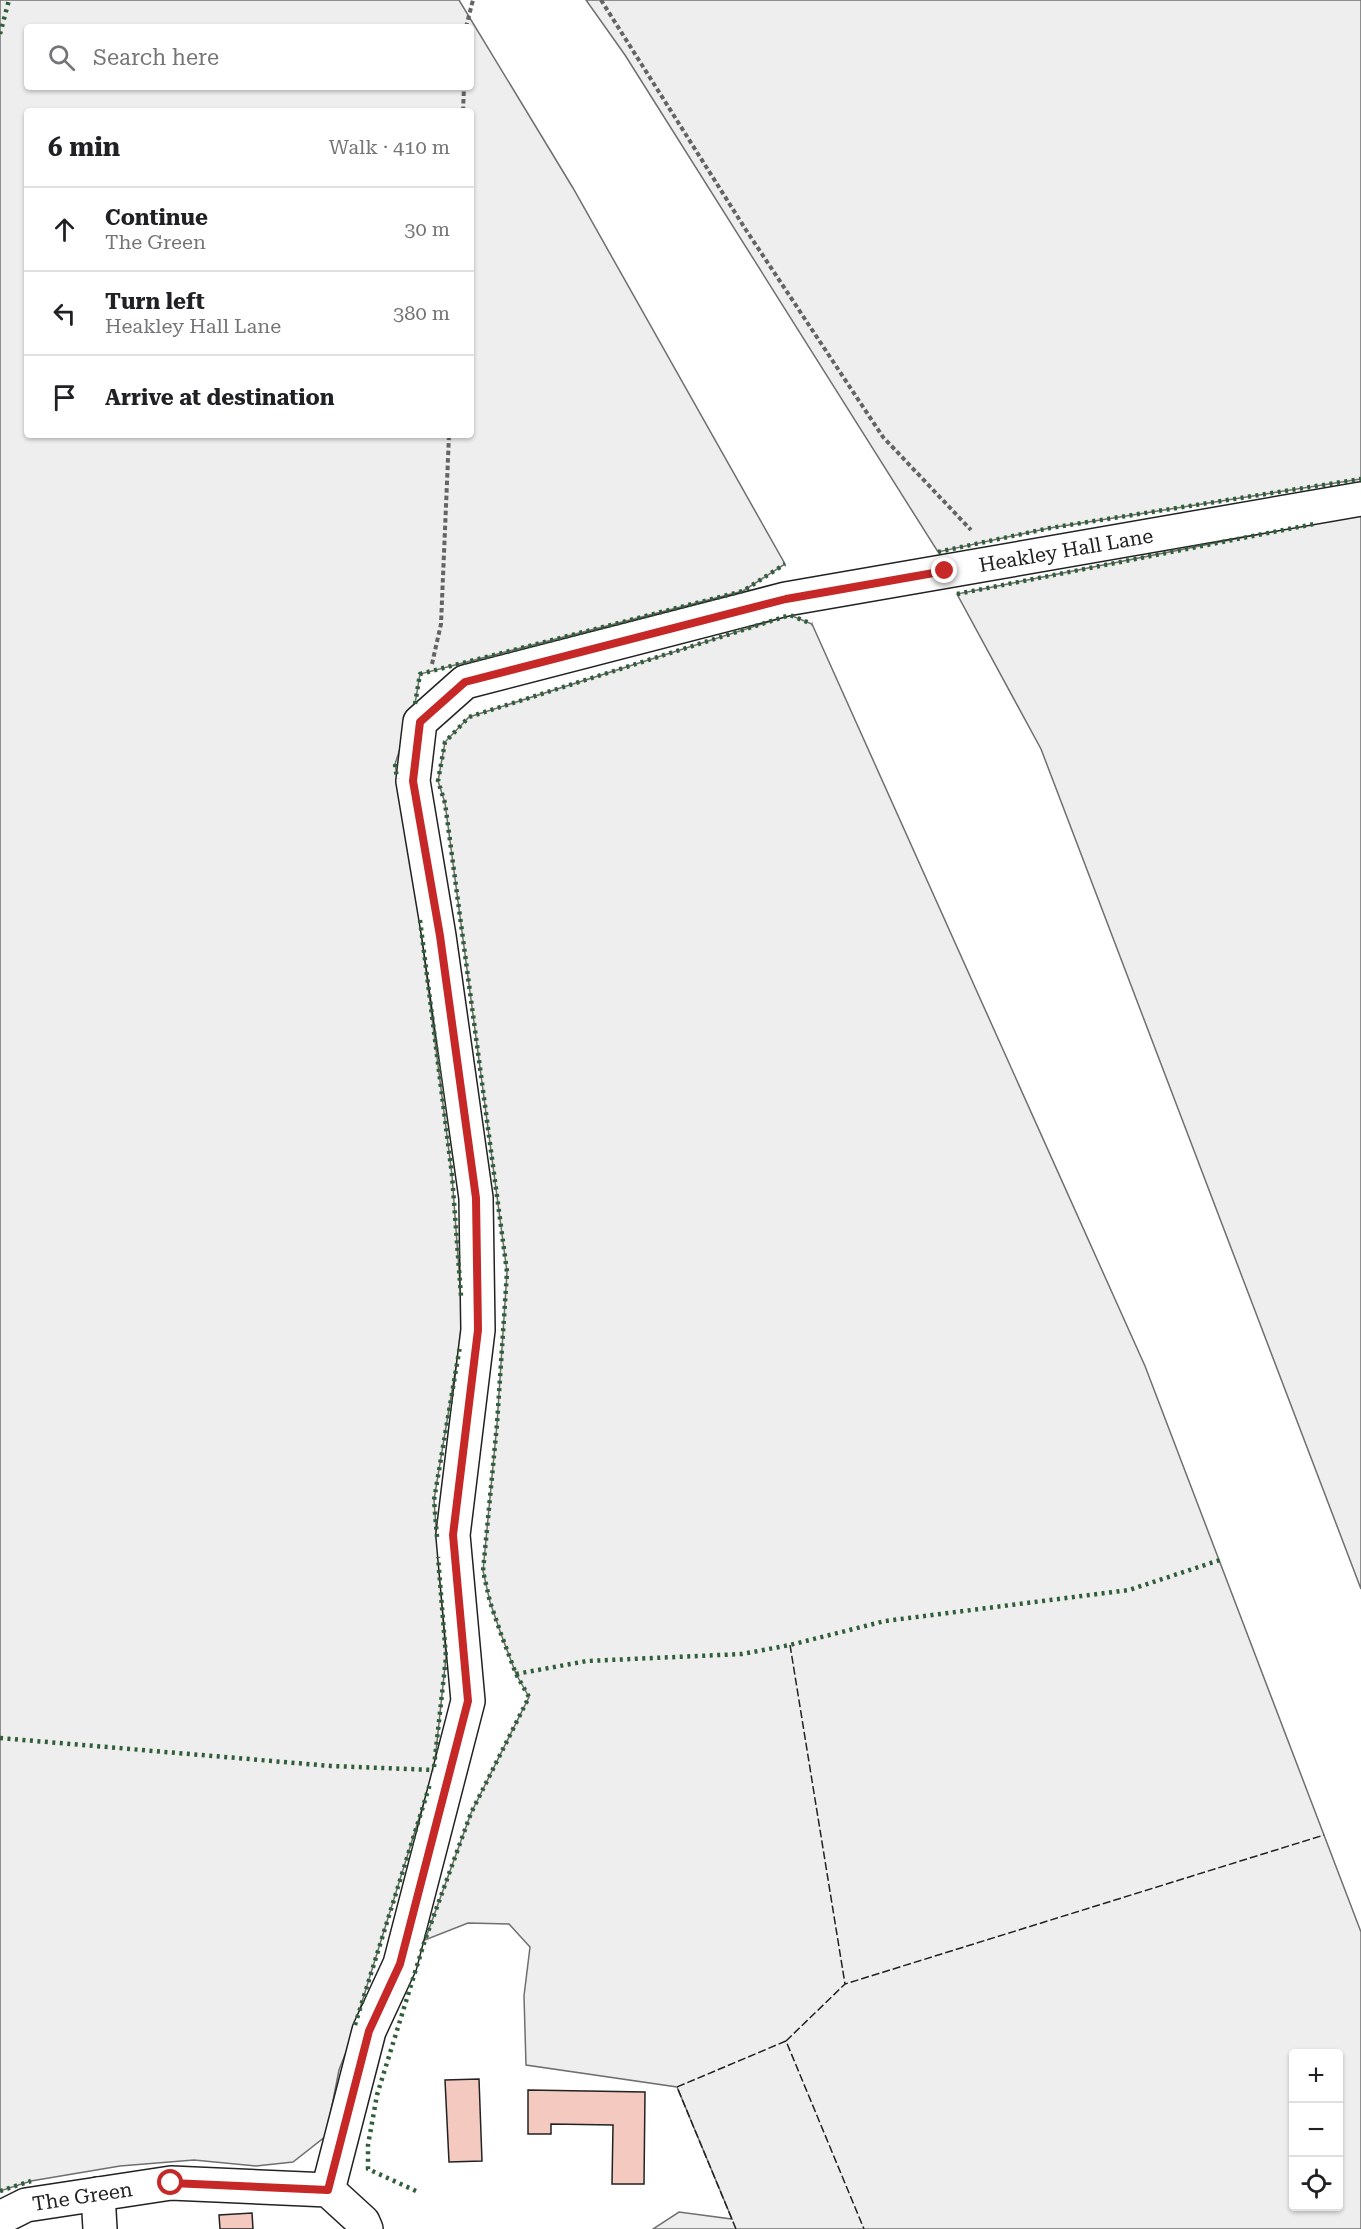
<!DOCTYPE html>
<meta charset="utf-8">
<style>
:root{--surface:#fff;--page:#f2f2f2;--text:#202124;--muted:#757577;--line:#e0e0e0}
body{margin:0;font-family:"Roboto Serif",serif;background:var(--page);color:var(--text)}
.controls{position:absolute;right:18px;bottom:18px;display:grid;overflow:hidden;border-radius:6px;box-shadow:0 2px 4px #0004}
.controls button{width:54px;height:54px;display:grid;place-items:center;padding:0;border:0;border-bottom:2px solid var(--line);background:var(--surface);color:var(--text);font:30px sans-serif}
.stop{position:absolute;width:18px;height:18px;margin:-14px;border:4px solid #c62828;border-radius:50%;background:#fff}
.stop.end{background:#c62828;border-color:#fff;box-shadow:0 2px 6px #0008}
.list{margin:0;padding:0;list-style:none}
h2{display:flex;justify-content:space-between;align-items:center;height:78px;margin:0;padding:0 24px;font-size:26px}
h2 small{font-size:20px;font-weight:400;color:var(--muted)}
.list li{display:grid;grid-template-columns:39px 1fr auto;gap:18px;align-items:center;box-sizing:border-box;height:84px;padding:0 24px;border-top:2px solid var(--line)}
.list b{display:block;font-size:22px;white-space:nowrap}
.list p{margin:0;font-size:20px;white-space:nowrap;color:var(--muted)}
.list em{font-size:20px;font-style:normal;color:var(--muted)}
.icon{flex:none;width:33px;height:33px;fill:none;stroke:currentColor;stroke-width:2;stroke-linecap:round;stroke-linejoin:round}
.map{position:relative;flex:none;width:1361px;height:2229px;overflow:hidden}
.search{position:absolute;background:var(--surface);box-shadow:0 2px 4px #0004;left:24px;top:24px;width:450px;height:66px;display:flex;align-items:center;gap:15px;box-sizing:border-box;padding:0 21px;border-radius:6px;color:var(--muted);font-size:22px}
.panel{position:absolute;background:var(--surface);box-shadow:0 2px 4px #0004;left:24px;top:108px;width:450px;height:330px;border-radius:6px}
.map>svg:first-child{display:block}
.green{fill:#eee;stroke:#6f6f6f;stroke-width:1.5;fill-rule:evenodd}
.building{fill:#f3c9c0;stroke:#222;stroke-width:1.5}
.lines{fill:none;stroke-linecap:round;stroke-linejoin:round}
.minor-casing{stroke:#222;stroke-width:36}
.path{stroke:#646464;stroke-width:4;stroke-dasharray:4.5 3;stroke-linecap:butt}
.minor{stroke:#fff;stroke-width:33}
.hedge{stroke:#2f5e38;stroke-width:4.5;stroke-dasharray:3 4.5;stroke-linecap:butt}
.fence{stroke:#222;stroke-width:1.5;stroke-dasharray:8 3;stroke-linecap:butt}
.route{stroke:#c62828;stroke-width:8}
.labels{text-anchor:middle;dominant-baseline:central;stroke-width:4.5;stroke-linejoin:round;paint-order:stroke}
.street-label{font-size:20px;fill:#222;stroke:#fff}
</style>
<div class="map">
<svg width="1361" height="2229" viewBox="0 0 1361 2229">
<rect width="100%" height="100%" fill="#fff"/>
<!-- green -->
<g class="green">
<path d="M0 0H459L573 188 785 564 743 591 420 674 415 704 395 764 415 884 452 1175 463 1324 434 1500 446 1657 434 1770 348 2047 339 2070 326 2136 293 2162 256 2166 194 2160 120 2166 31 2181 0 2191ZM27 27H471V87H27ZM27 111H471V435H27Z"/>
<path d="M586 0H1361V479L1050 528 938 552 625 55Z"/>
<path d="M1361 514V1589L1041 749 957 594Z"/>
<path d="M790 615 812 624 1145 1366 1361 1932V2229H653L679 2212 732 2219 677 2087 526 2065 524 1996 530 1947 509 1924 468 1923 425 1940 471 1813 529 1697 516 1674 501 1634 490 1602 483 1571 497 1424 507 1272 445 803 438 781 445 742 469 717ZM1294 2054H1338V2206H1294Z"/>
</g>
<!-- building -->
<g class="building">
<path d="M479 2079 482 2161 449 2162 445 2080Z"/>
<path d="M528 2090 645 2092 644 2184H612L613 2125 551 2124V2134H528Z"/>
<path d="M252 2213 253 2229H220L219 2215Z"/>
</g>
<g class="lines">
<!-- minor casing -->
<g class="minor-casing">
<g id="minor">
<path id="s1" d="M328 2190 369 2031 400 1964 468 1701 453 1535 478 1330 476 1198 439 936 413 781 420 722 465 682 786 599 1361 499"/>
<path d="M98 2194 100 2229"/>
<path id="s2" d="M0 2218 26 2205 171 2183 328 2190 363 2222 366 2229"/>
</g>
</g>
<!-- path -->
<g class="path">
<path d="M601 0 746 230 883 437 971 530"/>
<path d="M466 27 473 0"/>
<path d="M463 111 464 87"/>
<path d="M432 664 441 624 449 435"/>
</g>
<!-- minor -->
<use href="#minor" class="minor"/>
<!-- hedge -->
<g class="hedge">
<path d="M0 34 9 0"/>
<path d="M938 552 1050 528 1361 479"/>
<path d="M957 594 1314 524"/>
<path d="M415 704 420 674 743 591 785 564"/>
<path d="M395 764 397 779"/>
<path d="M420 920 452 1175 461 1296"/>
<path d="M437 1537 434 1500 460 1346"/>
<path d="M516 1674 587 1661 742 1654 790 1645 885 1621 1129 1590 1220 1560"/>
<path d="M0 1738 331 1766 434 1770"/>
<path d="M434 1767 446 1657 438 1557"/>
<path d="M355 2025 430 1784"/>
<path d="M0 2191 31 2181"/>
<path d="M416 2191 368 2169V2145L377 2095 425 1940 471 1813 529 1697 516 1674 501 1634 490 1602 483 1571 497 1424 507 1272 445 803 438 781 445 742 469 717 790 615 812 624"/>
</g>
<!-- fence -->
<g class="fence">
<path d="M790 1645 845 1984"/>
<path d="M786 2041 845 1984 1324 1835"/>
<path d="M736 2229 677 2087 786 2041 864 2229"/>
</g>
</g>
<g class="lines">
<!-- route -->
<path class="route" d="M171 2183 328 2190 369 2031 400 1964 468 1701 453 1535 478 1330 476 1198 440 936 413 781 420 722 465 682 786 599 945 571"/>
</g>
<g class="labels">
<!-- street labels -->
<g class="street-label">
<text stroke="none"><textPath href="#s1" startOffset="2172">Heakley Hall Lane</textPath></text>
<text stroke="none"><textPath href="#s2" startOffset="86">The Green</textPath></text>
</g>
</g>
</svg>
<div class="controls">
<button>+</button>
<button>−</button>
<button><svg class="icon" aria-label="locate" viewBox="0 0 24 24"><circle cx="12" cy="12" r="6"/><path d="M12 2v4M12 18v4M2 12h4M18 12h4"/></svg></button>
</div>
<div class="stop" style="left:171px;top:2183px"></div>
<div class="stop end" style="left:945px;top:571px"></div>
<div class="search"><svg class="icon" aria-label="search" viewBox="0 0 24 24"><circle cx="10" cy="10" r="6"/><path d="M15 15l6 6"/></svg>Search here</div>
<section class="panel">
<h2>6 min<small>Walk · 410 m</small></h2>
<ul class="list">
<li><svg class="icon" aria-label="ahead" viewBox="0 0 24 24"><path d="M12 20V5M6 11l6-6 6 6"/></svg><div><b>Continue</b><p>The Green</p></div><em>30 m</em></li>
<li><svg class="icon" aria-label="left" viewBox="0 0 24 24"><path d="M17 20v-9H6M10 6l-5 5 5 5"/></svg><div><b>Turn left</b><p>Heakley Hall Lane</p></div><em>380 m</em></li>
<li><svg class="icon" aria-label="arrive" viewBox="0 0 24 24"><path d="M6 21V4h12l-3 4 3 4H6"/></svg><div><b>Arrive at destination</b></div></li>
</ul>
</section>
</div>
